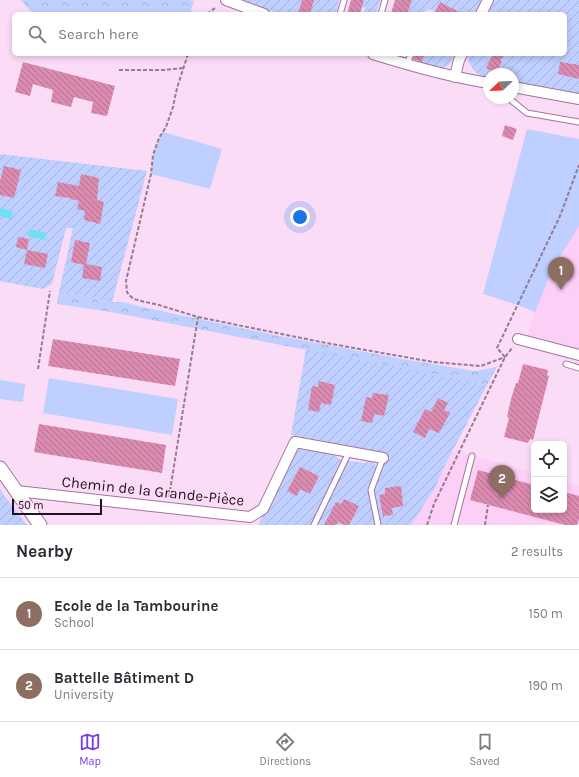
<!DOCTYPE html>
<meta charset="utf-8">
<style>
:root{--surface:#fff;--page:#f2f2f3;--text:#2b2b33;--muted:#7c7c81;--line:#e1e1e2;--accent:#7c3aed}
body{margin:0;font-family:Karla,sans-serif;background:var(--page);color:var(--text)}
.controls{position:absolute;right:12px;bottom:12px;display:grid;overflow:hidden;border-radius:6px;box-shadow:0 2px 6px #0003}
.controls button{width:36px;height:36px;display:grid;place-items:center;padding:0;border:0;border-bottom:1px solid var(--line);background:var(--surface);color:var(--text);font:20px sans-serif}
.compass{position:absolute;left:483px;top:68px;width:36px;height:36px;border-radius:50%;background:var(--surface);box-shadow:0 2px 6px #0003;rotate:247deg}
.scale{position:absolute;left:12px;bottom:10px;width:90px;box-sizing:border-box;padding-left:4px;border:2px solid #21101f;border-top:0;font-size:11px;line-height:14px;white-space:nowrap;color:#21101f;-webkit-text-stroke:3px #fbdcf6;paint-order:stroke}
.you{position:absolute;left:300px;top:217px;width:14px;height:14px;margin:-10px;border:3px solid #fff;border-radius:50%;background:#1a73e8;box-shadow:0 0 0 6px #1a73e833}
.badge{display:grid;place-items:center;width:26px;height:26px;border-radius:50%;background:var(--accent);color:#fff;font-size:13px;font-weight:700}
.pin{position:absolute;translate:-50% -33px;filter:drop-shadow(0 1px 2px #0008)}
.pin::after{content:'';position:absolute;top:21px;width:14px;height:12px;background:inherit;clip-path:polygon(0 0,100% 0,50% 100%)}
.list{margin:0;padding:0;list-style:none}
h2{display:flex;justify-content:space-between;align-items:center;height:52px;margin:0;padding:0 16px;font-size:17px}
h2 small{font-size:13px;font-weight:400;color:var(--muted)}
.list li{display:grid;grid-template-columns:26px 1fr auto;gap:12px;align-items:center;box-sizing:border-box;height:72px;padding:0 16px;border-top:1px solid var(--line)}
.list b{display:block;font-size:15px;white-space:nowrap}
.list p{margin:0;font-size:13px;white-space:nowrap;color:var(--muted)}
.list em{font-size:13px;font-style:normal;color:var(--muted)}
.icon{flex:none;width:22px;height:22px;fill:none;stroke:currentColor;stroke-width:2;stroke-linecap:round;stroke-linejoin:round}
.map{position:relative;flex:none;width:579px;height:525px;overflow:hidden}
.search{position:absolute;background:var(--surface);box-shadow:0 2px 6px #0003;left:12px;right:12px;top:12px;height:44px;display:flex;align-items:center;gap:10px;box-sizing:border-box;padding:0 14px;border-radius:6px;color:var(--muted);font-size:15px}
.sheet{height:196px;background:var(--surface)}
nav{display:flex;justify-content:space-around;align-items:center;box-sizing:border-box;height:56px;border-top:1px solid var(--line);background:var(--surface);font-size:11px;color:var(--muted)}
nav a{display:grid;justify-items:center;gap:2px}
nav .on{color:var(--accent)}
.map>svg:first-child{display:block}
.built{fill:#fccff6}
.green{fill:#bfcfff}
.forest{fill:url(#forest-crowns)}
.garden{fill:url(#garden-furrows)}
.water{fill:#6ce0f5}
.building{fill:url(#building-back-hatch)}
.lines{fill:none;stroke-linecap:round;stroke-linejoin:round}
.lane-casing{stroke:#a2749c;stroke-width:7}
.street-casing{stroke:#a2749c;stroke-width:12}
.secondary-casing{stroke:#a2749c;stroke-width:15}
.path{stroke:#947c90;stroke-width:2;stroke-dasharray:4 2;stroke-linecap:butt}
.lane{stroke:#fff;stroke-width:5}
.street{stroke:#fff;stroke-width:10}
.secondary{stroke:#fff;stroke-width:13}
.labels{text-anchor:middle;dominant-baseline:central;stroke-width:3;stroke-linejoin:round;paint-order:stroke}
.street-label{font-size:15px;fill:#21101f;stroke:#fbdcf6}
</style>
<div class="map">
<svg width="579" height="525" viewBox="0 0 579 525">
<defs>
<pattern id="forest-crowns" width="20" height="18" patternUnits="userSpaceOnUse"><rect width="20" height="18" fill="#bfcfff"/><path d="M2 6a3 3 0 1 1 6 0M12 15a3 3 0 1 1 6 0" fill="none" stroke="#a4b1da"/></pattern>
<pattern id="garden-furrows" width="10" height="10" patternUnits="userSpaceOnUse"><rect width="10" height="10" fill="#bfcfff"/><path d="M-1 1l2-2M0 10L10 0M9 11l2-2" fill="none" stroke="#a4b1da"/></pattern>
<pattern id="building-back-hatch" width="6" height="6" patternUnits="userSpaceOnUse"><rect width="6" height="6" fill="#dc8bb0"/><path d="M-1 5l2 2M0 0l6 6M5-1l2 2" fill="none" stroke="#b2708f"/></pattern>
</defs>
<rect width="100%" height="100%" fill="#fbdcf6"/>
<!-- built -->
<g class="built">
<path d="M579 226V352L527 338 535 312 553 268Z"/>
<path d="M454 450 534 473V510H564V481L579 486V525H411L435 488 443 469Z"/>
</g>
<!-- green -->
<g class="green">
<path d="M527 129 579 139V226L553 268 535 312 515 304 483 294Z"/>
<path d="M163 132 222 149 210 189 151 174C153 159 154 145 163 132Z"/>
<path d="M49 378 178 399 172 435 43 413Z"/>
<path d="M0 380 25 384 23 402 0 399Z"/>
</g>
<!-- forest -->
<g class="forest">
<path d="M21 0H190L194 1 190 14H33Z"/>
<path d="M59 292 112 302H123L147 308 285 337 408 360 475 371 497 367 487 385 111 312 57 304Z"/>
</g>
<!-- garden -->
<g class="garden">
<path d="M241 0H339L336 14H279Z"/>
<path d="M364 0H380L376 14H361L362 12H364L365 8 362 6Z"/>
<path d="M395 0H482L475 14H434L435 11 430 9 424 11 422 14H391Z"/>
<path d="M495 0H579V94L513 82V74H489V78C487 77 484 77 482 76 474 74 467 62 468 54H565V14H488Z"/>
<path d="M414 54H454L449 65 440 69 422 64 423 57 414 55Z"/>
<path d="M0 154 147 171 112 302 59 292 73 228H66L52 284 43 289 0 281Z"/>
<path d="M306 349 487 385 443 469 435 488 411 525H258L261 519 272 504 296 451 300 449 333 454 341 460 365 463 369 461 374 462 376 466 390 459 387 453 291 435Z"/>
<path d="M0 489 3 494 27 525H0Z"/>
</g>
<!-- water -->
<g class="water">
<path d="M0 208 13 211 11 219 0 216Z"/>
<path d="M29 229 46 233 45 240 28 236Z"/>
</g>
<!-- building -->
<g class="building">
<path d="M302 0H314L310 14H298Z"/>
<path d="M351 0H364L360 14H347Z"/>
<path d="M395 0H412L407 14H391Z"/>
<path d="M440 2 463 14H434Z"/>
<path d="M415 54H424L422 62 413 59Z"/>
<path d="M493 54H504L500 61H502L496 73 486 68Z"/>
<path d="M23 62 115 86 107 116 91 113 93 102 74 97 71 107 51 102 53 90 33 84 30 96 15 92Z"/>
<path d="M560 62 579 65V79L558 74Z"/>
<path d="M505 125 517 129 513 140 502 136Z"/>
<path d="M4 166 21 170 14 198 0 195V181Z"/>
<path d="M81 174 99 178 97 200 104 202 100 224 84 220 85 211 77 209 79 201 71 199 70 198 55 196 58 182 79 186Z"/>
<path d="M18 237 29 239 27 250 16 247Z"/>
<path d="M75 240 90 243 86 264 102 267 100 281 82 278 84 265 71 262Z"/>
<path d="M27 250 48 254 45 268 24 264Z"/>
<path d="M53 339 180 359 175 386 48 366Z"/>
<path d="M523 364 548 370 547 375 549 376 533 440 530 439 528 443 504 437 509 418 507 417 511 399 516 383H518Z"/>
<path d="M319 381 335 385 331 405 321 403 319 412 308 410 312 386 318 387Z"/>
<path d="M373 393 389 395 384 416 374 414 372 423 361 421 366 397 372 398Z"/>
<path d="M438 398 448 403 444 410 450 413 439 433 429 429 425 438 413 432 425 409 431 412Z"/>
<path d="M39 424 166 445 162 473 34 452Z"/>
<path d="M300 467 319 476 310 494 300 489 297 496 287 491Z"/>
<path d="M478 470 534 485V510H564V492L579 496V519L577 525H565L470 500Z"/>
<path d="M401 486 403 506 392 508 393 515 383 516 379 495 385 494V488Z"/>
<path d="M344 499 359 506 349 525H345L338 522 336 525H324L336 502 341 504Z"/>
</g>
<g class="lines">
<!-- lane casing -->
<g class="lane-casing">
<g id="lane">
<path d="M340 14 344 0"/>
<path d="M381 14 385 0"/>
<path d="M407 64 411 54"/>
<path d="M509 98 511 100 527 113 579 122"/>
<path d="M566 364 579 368"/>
<path d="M314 525 349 452"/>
<path d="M378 525 371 490 383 458"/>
<path d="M454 525 472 456"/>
</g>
</g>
<!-- street casing -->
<g class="street-casing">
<g id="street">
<path d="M226 0 264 14"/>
<path d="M481 14 488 0"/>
<path d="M373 54C411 66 450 77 489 83"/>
<path d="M455 77 459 60 462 54"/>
<path d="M513 87 579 99"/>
<path d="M518 339 579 355"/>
<path d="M17 491 250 517 263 509 295 442 383 458"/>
</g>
</g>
<!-- secondary casing -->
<g class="secondary-casing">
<path id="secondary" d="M0 468 40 525"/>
</g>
<!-- path -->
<g class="path">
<path d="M207 14 215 8"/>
<path d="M188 54 177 88 173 107 166 127 159 138 153 155 151 174 126 281 127 292 129 295 134 299 141 301 159 305 198 317 326 343 433 362 481 366 505 357"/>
<path d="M119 70H165L183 68"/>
<path d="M505 357 497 348 560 216 579 165"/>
<path d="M38 369 50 291"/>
<path d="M169 497 198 317"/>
<path d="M427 525 434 504 505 357 513 347"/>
<path d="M485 525 488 505"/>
</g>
<!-- lane -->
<use href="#lane" class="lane"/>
<!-- street -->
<use href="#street" class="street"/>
<!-- secondary -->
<use href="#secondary" class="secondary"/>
</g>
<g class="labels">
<!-- street labels -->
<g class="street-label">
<text transform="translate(153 491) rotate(6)">Chemin de la Grande-Pièce</text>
</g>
</g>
</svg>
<div class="controls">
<button><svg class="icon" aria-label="locate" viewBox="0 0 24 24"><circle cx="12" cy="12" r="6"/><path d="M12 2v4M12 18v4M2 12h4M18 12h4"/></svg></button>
<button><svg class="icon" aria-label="layers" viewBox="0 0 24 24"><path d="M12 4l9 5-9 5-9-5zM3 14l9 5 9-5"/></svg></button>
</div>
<svg class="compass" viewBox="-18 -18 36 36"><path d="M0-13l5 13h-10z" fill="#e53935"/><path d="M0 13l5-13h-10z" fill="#7c7c81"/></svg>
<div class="scale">50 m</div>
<div class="you"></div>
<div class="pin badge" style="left:561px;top:290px;background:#8d6e63">1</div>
<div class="pin badge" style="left:502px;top:498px;background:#8d6e63">2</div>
<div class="search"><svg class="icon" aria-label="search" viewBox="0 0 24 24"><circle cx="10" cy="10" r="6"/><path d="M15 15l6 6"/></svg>Search here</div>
</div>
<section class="sheet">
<h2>Nearby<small>2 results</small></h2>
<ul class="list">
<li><span class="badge" style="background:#8d6e63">1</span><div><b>Ecole de la Tambourine</b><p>School</p></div><em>150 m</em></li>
<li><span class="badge" style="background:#8d6e63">2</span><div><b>Battelle Bâtiment D</b><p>University</p></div><em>190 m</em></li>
</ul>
</section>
<nav>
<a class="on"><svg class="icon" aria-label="map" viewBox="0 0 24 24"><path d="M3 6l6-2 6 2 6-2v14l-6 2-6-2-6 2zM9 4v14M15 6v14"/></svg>Map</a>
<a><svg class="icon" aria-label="directions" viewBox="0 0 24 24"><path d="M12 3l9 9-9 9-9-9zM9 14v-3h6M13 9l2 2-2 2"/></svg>Directions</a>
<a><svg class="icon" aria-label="saved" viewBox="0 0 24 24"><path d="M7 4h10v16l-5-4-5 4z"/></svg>Saved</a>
</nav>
